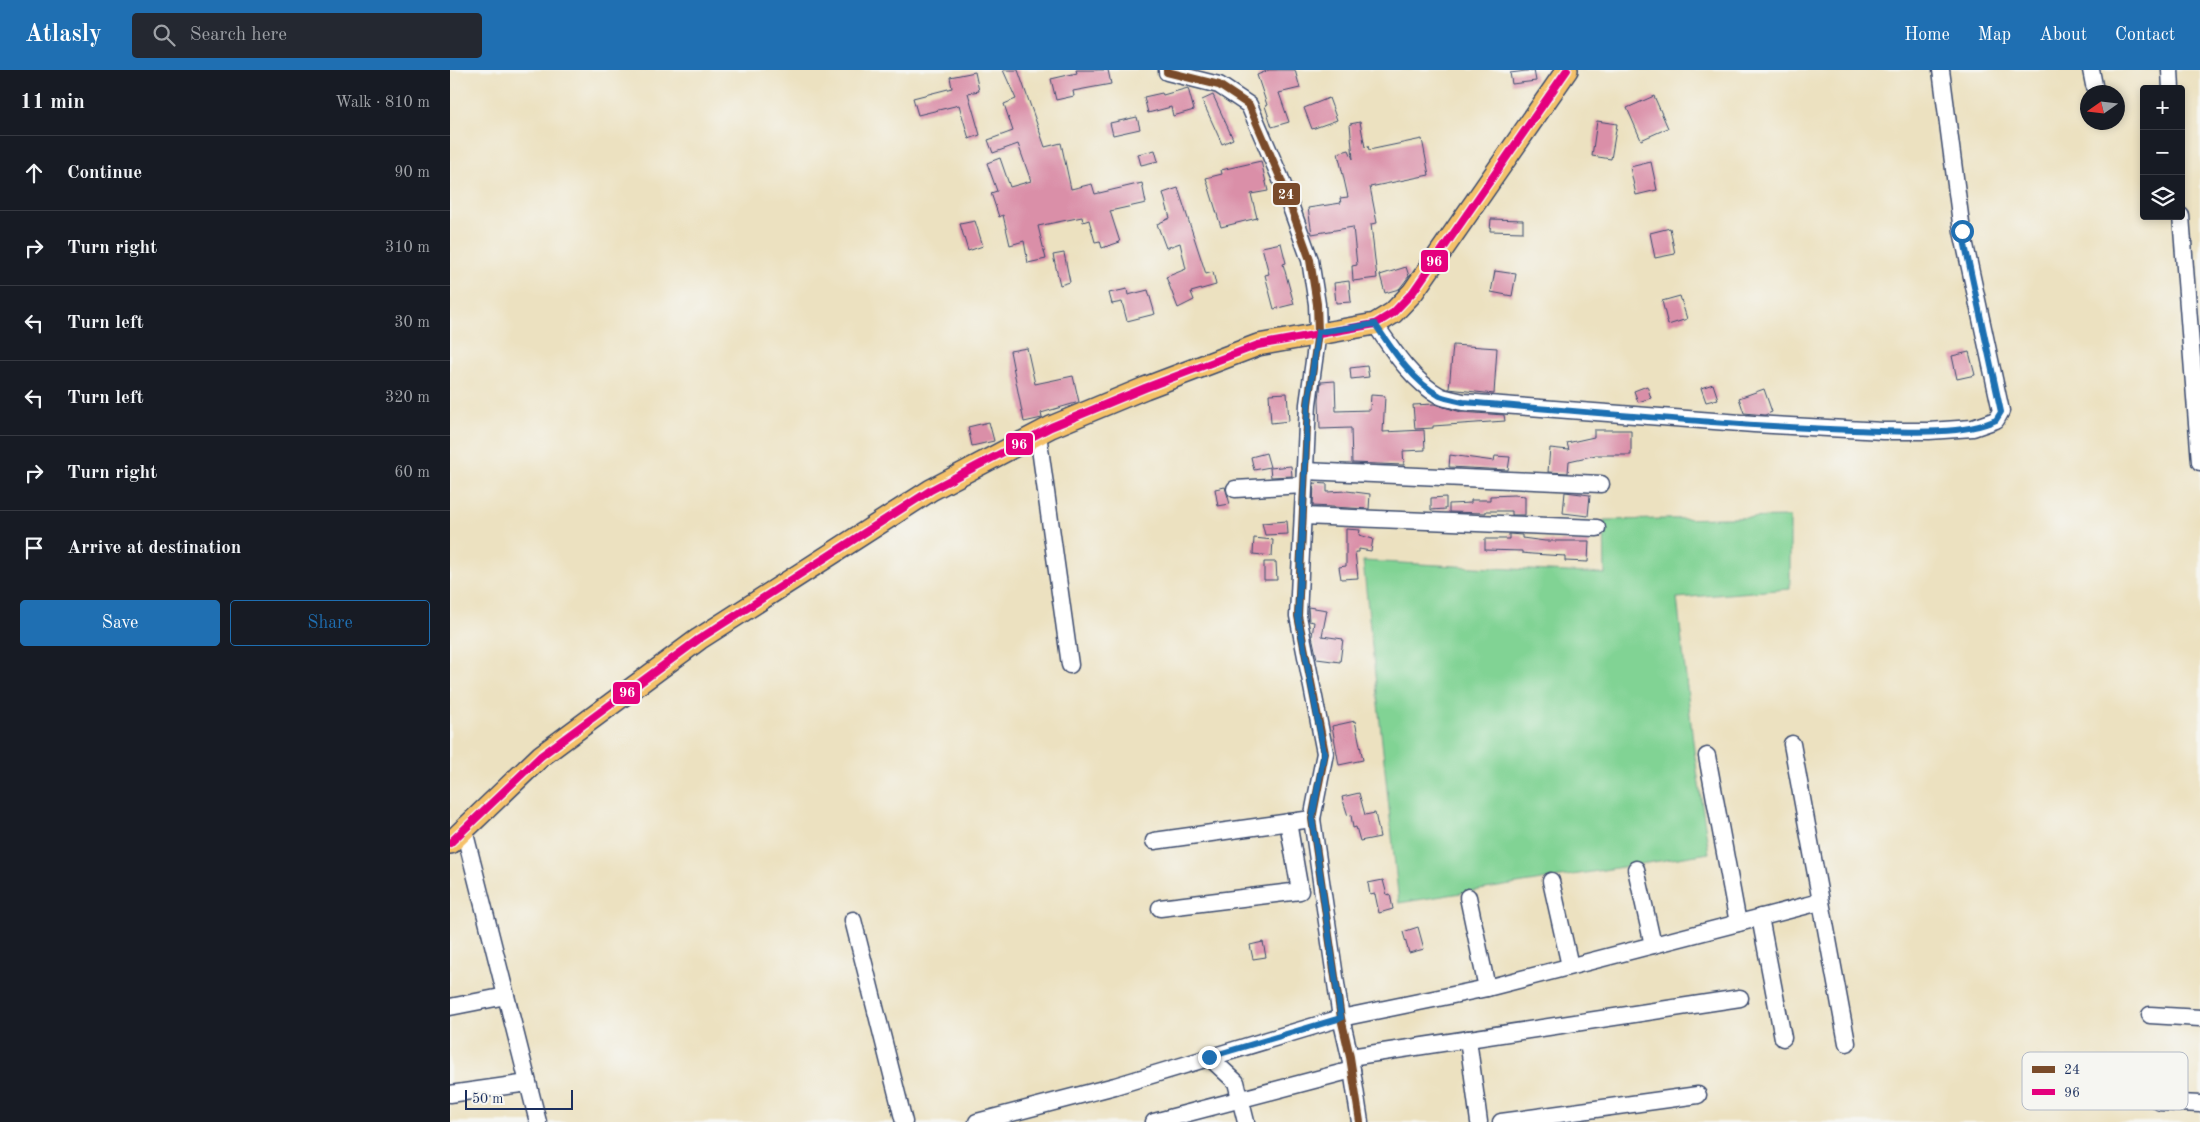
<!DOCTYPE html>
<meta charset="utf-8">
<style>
:root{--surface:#171b24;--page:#242831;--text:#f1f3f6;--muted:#9ea1a6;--line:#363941;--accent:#1f6fb2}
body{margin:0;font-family:"Old Standard TT",serif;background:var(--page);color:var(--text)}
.controls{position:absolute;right:15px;top:15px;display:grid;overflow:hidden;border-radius:5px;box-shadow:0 2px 8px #0003}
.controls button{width:45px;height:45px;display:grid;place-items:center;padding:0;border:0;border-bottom:1px solid var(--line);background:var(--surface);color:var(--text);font:25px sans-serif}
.compass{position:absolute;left:1630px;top:15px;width:45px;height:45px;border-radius:50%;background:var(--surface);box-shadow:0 2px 8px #0003;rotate:256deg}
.scale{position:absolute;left:15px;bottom:12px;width:108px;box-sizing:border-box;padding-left:5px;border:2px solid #1b2f5e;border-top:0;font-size:14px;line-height:18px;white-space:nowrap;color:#1b2f5e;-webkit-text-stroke:4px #f6f6f2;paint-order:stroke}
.stop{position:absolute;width:15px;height:15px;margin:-11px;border:4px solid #1f6fb2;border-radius:50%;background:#fff}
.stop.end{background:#1f6fb2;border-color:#fff;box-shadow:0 1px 5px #0008}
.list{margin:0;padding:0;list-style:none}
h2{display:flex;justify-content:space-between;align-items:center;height:65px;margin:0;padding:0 20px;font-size:21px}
h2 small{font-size:16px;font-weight:400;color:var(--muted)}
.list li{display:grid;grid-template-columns:32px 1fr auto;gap:15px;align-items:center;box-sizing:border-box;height:75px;padding:0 20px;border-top:1px solid var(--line)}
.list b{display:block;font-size:19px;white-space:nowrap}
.list em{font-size:16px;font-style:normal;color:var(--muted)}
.actions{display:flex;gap:10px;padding:15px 20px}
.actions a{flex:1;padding:11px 0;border:1px solid var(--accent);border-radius:5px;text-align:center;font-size:18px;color:var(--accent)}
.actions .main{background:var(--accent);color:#fff}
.icon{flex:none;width:28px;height:28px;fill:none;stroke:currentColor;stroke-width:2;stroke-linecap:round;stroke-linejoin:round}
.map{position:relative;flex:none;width:1750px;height:1052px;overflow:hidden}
header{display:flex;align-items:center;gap:30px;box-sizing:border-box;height:70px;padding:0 25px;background:var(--accent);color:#fff}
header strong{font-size:24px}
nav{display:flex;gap:28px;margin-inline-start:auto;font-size:18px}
.search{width:350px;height:45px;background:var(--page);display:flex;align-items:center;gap:12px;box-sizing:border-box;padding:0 18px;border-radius:5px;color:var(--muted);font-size:19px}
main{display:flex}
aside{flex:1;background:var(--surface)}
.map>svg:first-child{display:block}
.green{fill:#81d394;stroke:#4e8179}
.building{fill:#da8fa8}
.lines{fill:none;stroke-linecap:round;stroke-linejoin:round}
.minor-casing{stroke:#3a4a6d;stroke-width:19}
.major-casing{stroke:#3a4a6d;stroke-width:24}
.minor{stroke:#fff;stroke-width:16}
.major{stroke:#f5c16b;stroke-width:21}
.bus-1-casing{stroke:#f6f6f2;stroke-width:11}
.bus-2-casing{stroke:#f6f6f2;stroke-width:11}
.bus-1{stroke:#7a4b2a;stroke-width:8}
.bus-2{stroke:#e5007d;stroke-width:8}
.route{stroke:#1f6fb2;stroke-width:6}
.key{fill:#f6f6f2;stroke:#b4bac6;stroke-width:1}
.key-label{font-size:14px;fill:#1b2f5e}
.line-badge{stroke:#f6f6f2;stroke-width:2}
.badge-label{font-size:14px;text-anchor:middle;font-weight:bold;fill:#fff}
</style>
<header>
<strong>Atlasly</strong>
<div class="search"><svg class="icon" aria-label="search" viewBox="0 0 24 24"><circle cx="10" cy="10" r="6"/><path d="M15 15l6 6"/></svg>Search here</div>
<nav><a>Home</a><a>Map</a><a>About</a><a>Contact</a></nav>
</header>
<main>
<aside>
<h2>11 min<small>Walk · 810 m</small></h2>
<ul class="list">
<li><svg class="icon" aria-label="ahead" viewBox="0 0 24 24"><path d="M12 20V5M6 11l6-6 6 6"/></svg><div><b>Continue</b></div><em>90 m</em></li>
<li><svg class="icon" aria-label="right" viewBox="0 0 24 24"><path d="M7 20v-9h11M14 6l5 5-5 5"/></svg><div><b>Turn right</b></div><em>310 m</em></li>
<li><svg class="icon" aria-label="left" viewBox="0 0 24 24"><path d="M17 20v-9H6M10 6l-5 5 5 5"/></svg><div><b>Turn left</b></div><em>30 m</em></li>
<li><svg class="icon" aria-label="left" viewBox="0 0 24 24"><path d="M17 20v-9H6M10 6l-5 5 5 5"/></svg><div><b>Turn left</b></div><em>320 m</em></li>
<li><svg class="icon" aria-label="right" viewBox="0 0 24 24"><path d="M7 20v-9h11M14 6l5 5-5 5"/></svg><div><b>Turn right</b></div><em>60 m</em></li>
<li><svg class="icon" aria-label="arrive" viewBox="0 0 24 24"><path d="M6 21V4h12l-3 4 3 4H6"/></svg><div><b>Arrive at destination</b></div></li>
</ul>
<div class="actions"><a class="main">Save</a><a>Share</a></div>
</aside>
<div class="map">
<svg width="1750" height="1052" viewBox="0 0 1750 1052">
<rect width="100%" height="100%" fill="#f6f6f2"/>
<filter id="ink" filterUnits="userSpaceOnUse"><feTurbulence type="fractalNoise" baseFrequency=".02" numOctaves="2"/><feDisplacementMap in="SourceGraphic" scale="10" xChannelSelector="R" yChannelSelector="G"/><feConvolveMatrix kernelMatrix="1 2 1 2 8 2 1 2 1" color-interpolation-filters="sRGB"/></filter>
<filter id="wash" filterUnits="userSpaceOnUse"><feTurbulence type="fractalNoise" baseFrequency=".0096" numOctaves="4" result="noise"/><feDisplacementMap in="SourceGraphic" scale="20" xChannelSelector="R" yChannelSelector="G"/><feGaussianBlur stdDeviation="1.12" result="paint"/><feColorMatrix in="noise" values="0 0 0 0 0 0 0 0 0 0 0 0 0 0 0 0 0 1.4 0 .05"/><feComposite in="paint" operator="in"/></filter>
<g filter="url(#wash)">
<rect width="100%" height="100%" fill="#ece1c0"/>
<!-- green -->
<path class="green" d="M1340 447V519L1227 528 1244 680 1259 783 949 833 913 491 1155 504 1154 450Z"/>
<g id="blocks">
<!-- building -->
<g class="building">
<path d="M553 0H568L595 77 611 73 621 119 642 114 645 124 692 113 696 133 660 141 670 172 652 178 650 171 645 172 639 150 633 152 632 147 588 156 596 189 578 193 574 171 560 175 553 145 549 147 541 123 547 121 537 93 550 88 560 117 581 111 568 74 543 83 538 70 563 61 554 34 566 29Z"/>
<path d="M626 0H658L661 14 623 21 624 26 606 30 601 9 627 3Z"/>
<path d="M819 0H845L850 18 829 23 839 52 822 57 815 36 817 35 807 5Z"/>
<path d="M1084 0 1086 11 1062 14 1060 3Z"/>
<path d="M525 2 529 21 518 23 530 65 519 69 509 35 468 45 463 28 502 18 500 7Z"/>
<path d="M738 18 744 40 723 46 721 37 698 43 694 27 712 23 713 25Z"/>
<path d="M763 25 783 69 772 74 752 30Z"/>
<path d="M1204 26 1218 58 1191 70 1177 38Z"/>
<path d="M879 28 887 50 862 59 854 38Z"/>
<path d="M687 47 690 59 663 65 660 53Z"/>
<path d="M1147 51 1167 54 1161 89 1142 86Z"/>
<path d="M910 52 915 77 918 76 919 80 972 69 979 105 920 117 927 153 921 154 927 208 903 211 902 196 907 195 903 157 862 164 858 138 891 133 890 128 898 127 888 83 899 80 903 89 900 54Z"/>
<path d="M705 80 708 91 691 95 688 84Z"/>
<path d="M811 91 818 121 801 124 807 148 771 157 756 108 772 104 771 100Z"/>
<path d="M1201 92 1207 120 1186 125 1180 97Z"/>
<path d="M728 118 756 204 763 202 766 215 741 222 744 230 728 238 716 207 736 199 730 173 716 178 707 154 720 148 713 123Z"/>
<path d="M1041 149 1073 150V162L1040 161Z"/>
<path d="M525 151 533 176 518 181 510 154Z"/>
<path d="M1220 158 1225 184 1205 188 1200 163Z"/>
<path d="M831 173 836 193 833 194 844 234 824 239 815 205 819 204 812 177Z"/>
<path d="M614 183 620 212 610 215 603 185Z"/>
<path d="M956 197 959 206 953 214 949 219 935 223 930 205Z"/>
<path d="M1045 201 1066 204 1062 226 1041 222Z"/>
<path d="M899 211 901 232 886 233 884 213Z"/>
<path d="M677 219 678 225 698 220 705 244 677 251 672 232 662 234 659 223Z"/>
<path d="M1230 226 1237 249 1218 255 1212 231Z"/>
<path d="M1003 275 1047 278 1044 324 999 319Z"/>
<path d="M577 278 585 314 623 306 629 332 591 343 592 348 574 352 560 281Z"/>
<path d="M1519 282 1525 305 1507 309 1502 286Z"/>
<path d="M917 296 919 307 901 309 900 298Z"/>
<path d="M885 311 886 341 920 340 921 325 935 326 933 362 974 360 975 380 953 381 954 395 902 393 901 358 870 359 869 329 871 312Z"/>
<path d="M1263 314 1268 329 1256 332 1251 318Z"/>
<path d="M1197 316 1201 328 1188 332 1184 321Z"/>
<path d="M1314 319 1322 342 1315 345 1294 343 1289 328Z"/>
<path d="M837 323 839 351 821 353 819 324Z"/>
<path d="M984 334 1011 342 1054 345 1055 351 983 356V358L965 359 963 335Z"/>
<path d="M539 352 544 371 522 376 518 357Z"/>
<path d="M1144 360H1181V385H1146L1119 391 1118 403 1098 402 1100 378 1119 380 1117 373 1144 367Z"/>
<path d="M816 383 820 397 804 400 801 387Z"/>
<path d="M1000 385 1044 391 1045 386 1060 387 1058 400 999 397Z"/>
<path d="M841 396 842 406 821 407 820 398Z"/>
<path d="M864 413 877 414V422L897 421 920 424 919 439 863 436Z"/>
<path d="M775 417 780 434 768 436 765 419Z"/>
<path d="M1115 422 1140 425 1138 446 1113 443Z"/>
<path d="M1064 425 1075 426V445H1062V441H1036V443L999 442V434L1021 433V430H1040V426Z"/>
<path d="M996 427V439L981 440V428Z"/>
<path d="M837 451 838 464 815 465 812 453Z"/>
<path d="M896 459 910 460 909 465 923 469 921 481 909 479V482H905L908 508 891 509 889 497 896 496Z"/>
<path d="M1059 464 1072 465V468L1095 471H1139L1138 492 1115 491V486L1082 484 1072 483V481L1035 480V469H1059Z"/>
<path d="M804 468 823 470 822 486 803 484Z"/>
<path d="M814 492H826L827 510H814Z"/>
<path d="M858 537 877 540 872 566 893 569 890 592 867 589 862 566 864 552 859 551Z"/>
<path d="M905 651 913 690 889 695 882 656Z"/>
<path d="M909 723 915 745 925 743 930 767 910 771 906 757 903 758 901 745 898 746 892 727Z"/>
<path d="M933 810 937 825 940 824 943 839 929 843 925 824 920 825 918 813Z"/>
<path d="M968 857 974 879 959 883 953 862Z"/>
<path d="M813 872 816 887 803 889 800 875Z"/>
</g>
</g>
</g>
<g filter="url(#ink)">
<use href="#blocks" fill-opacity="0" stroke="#3a4a6d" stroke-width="1"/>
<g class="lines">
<!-- minor casing -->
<g class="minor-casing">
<g id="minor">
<path d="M717 0V2L769 15 799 35 830 107 860 190 867 234 868 262 858 334 848 546 875 683 862 749 891 948 900 987 910 1052"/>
<path d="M1641 0 1644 15"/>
<path d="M1720 0 1721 19"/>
<path d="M1731 146 1750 392"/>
<path d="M925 254C942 279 962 311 990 326 997 329 1005 330 1013 332L1304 354 1433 361H1479L1523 358 1546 350 1551 341 1512 161 1491 0"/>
<path d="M588 364 620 595"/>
<path d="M855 401 1151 414"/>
<path d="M785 419 854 415"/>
<path d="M853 446 1147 458"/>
<path d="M1342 674 1397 973"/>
<path d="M1257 686 1288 853"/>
<path d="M14 760 88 1052"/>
<path d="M704 771 862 749"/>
<path d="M1186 799 1203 875"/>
<path d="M1101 811 1120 896"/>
<path d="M1018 827 1037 918"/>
<path d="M710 838 850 821 838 752"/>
<path d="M1310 847 1333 968"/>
<path d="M403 850 454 1052"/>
<path d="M0 937 56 926"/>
<path d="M1700 945 1750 948"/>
<path d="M1018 969 1029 1052"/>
<path d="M759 987 786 1012 796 1052"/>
<path d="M900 987 1290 928"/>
<path d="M0 1024 78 1013"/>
<path d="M1710 1032 1750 1034"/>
<path d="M527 1052 665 1016 891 948 1037 918 1370 832"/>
<path d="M704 1052 902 1000"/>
<path d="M1051 1052 1248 1025"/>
</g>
</g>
<!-- major casing -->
<g class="major-casing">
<path id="major" d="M0 773 91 686 249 569 481 420 601 357 695 318 808 275 925 254 943 243 963 222 1117 0"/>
</g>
<!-- minor -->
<use href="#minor" class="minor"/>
<!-- major -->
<use href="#major" class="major"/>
<!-- bus-1 casing -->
<g class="bus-1-casing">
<path id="bus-1" d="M717 0V2L769 15 799 35 830 107 860 190 867 234 868 262 858 334 848 546 875 683 862 749 891 948 900 987 910 1052"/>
</g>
<!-- bus-2 casing -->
<g class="bus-2-casing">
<path id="bus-2" d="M0 773 91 686 249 569 481 420 601 357 695 318 808 275 925 254 943 243 963 222 1117 0"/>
</g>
<!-- bus-1 -->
<use href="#bus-1" class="bus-1"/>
<!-- bus-2 -->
<use href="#bus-2" class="bus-2"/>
</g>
</g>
<g class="lines" filter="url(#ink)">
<!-- route -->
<path class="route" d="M759 987 891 948 862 749 874 683 848 546 858 334 868 262 925 254C942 279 962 311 990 326 997 329 1005 330 1013 332 1143 342 1273 355 1403 360 1443 361 1510 367 1546 350L1551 342 1512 161"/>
</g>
<!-- legend -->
<rect x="1572" y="982" width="166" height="58" rx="8" class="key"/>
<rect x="1582" y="996" width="23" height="7" fill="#7a4b2a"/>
<rect x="1582" y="1019" width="23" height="6" fill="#e5007d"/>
<g class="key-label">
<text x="1614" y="1004">24</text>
<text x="1614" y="1027">96</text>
</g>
<g class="line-badge">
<rect x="822" y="112" width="29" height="24" rx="5" fill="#7a4b2a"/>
<rect x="970" y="179" width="29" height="24" rx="5" fill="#e5007d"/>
<rect x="555" y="362" width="29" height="24" rx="5" fill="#e5007d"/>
<rect x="162" y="611" width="29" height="24" rx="5" fill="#e5007d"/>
</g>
<g class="badge-label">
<text x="836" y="129">24</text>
<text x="984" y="196">96</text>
<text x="569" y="379">96</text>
<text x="177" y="627">96</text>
</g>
</svg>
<div class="controls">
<button>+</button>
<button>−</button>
<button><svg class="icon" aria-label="layers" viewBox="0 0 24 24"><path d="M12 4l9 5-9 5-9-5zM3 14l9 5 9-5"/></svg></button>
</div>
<svg class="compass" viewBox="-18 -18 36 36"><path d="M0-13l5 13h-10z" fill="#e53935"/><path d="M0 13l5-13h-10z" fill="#9ea1a6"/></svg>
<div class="scale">50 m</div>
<div class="stop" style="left:1512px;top:161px"></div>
<div class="stop end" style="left:759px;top:987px"></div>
</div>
</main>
